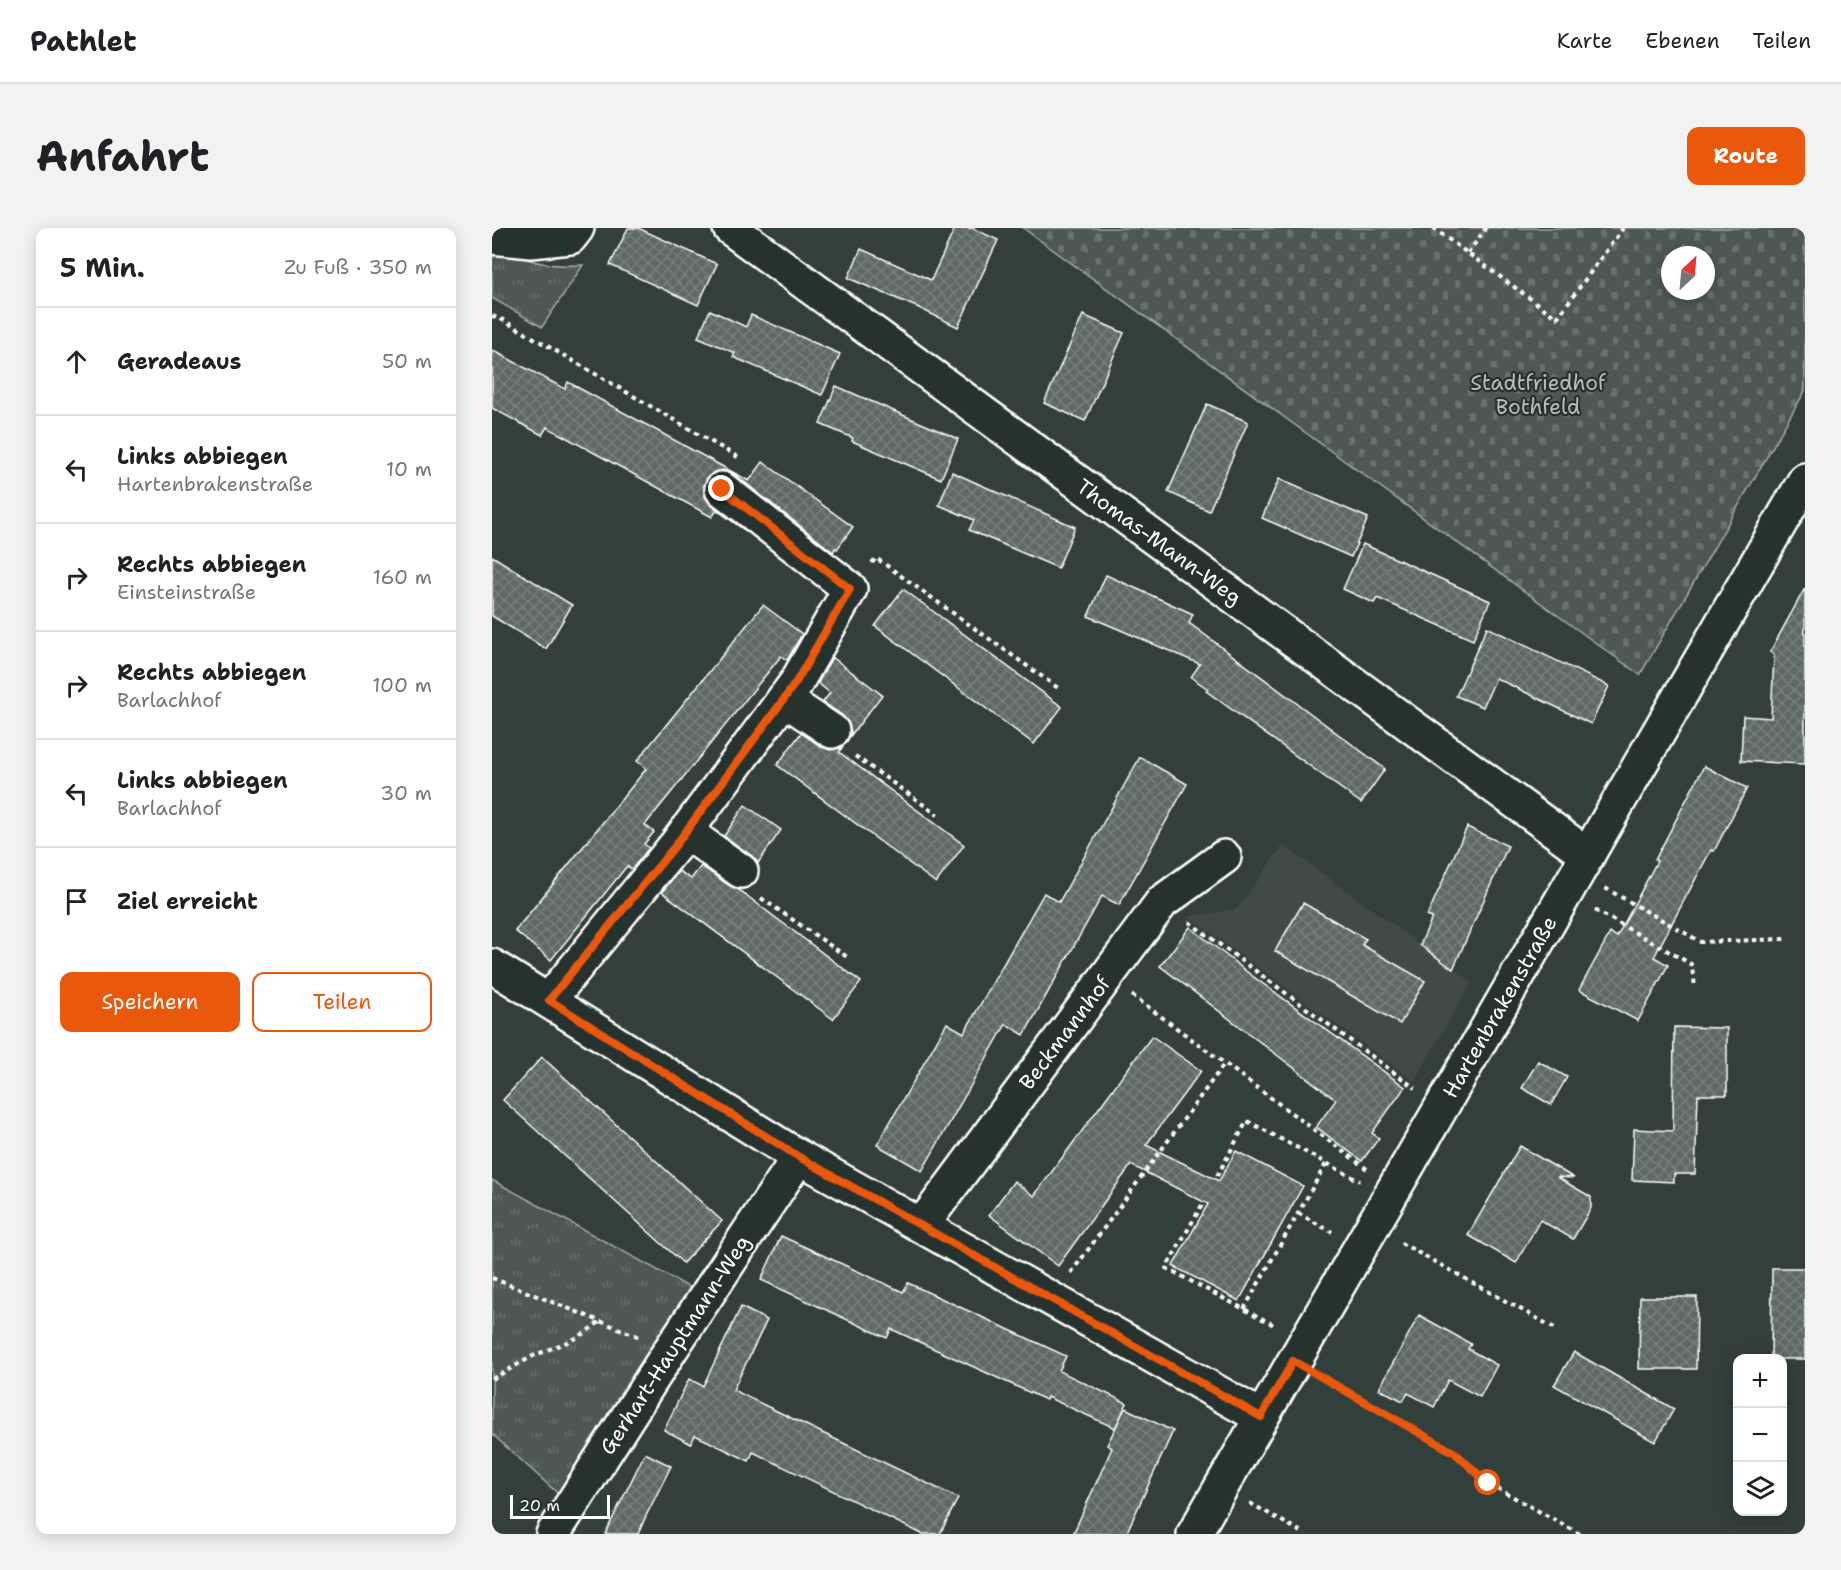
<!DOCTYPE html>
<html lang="de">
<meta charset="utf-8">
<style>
:root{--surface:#fff;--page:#f2f2f2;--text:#202124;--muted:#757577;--line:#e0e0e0;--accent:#ea580c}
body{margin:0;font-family:"Shantell Sans",sans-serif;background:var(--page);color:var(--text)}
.controls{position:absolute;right:18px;bottom:18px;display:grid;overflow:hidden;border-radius:12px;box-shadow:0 3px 15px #0003}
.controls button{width:54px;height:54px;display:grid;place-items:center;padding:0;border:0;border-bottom:2px solid var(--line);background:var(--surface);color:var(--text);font:30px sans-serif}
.compass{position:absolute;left:1169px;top:18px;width:54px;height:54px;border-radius:50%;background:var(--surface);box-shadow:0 3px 15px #0003;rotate:26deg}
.scale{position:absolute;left:18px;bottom:15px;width:100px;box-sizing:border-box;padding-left:6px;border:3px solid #fff;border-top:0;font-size:16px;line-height:21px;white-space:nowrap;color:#fff;-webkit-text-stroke:4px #26332d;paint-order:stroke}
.stop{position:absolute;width:18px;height:18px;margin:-14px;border:4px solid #ea580c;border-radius:50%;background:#fff}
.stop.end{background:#ea580c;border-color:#fff;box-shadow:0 2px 6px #0008}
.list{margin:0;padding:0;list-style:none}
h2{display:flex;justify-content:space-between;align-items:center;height:78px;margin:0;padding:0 24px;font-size:26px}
h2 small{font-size:20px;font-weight:400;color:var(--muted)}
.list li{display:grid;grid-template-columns:39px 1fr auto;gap:18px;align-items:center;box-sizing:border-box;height:108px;padding:0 24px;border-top:2px solid var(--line)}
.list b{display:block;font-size:22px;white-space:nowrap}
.list p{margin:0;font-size:20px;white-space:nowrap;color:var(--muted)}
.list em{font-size:20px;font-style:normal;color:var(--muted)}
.actions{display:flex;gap:12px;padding:18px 24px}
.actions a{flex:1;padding:14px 0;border:2px solid var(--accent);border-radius:12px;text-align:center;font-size:21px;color:var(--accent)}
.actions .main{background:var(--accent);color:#fff}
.icon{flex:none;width:33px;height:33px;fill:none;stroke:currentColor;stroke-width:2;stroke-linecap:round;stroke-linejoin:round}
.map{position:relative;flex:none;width:1313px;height:1306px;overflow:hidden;border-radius:12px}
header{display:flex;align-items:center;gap:36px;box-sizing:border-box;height:84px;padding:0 30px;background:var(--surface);border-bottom:2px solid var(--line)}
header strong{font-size:28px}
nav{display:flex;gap:33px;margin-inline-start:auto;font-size:21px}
.intro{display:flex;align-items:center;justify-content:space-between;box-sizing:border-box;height:144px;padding:0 36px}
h1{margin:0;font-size:42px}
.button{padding:15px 27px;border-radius:12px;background:var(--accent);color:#fff;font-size:21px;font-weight:700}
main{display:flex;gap:36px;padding:0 36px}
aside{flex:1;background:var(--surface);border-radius:12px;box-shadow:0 3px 15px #0003}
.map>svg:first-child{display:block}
.built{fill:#404c47}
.cemetery{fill:url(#cemetery-stones);stroke:#a6aca9;stroke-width:1.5;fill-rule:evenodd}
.park{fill:url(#park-tufts);stroke:#a6aca9;stroke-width:1.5}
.building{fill:url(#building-cross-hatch);stroke:#fff;stroke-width:1.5}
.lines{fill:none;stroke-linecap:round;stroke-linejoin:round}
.minor-casing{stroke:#fff;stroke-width:38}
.path{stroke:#fff;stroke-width:4;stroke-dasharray:4.5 4.5;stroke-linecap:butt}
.minor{stroke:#26332d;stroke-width:33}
.route{stroke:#ea580c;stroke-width:8}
.labels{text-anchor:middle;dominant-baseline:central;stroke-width:4.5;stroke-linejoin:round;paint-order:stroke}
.park-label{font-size:21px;fill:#b8bcba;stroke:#26332d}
.street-label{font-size:21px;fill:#fff;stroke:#26332d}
</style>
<header>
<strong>Pathlet</strong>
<nav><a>Karte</a><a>Ebenen</a><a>Teilen</a></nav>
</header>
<div class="intro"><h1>Anfahrt</h1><a class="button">Route</a></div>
<main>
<aside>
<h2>5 Min.<small>Zu Fuß · 350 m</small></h2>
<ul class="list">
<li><svg class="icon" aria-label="ahead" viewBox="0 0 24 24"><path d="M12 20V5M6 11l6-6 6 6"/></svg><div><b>Geradeaus</b></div><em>50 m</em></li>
<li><svg class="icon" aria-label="left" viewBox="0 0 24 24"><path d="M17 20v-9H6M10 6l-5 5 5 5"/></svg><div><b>Links abbiegen</b><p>Hartenbrakenstraße</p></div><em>10 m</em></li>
<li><svg class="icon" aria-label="right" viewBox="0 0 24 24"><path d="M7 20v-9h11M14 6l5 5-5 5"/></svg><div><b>Rechts abbiegen</b><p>Einsteinstraße</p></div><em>160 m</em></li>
<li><svg class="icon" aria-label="right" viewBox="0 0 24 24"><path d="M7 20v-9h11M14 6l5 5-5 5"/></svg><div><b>Rechts abbiegen</b><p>Barlachhof</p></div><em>100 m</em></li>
<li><svg class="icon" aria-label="left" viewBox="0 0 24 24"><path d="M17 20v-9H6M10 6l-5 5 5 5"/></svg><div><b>Links abbiegen</b><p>Barlachhof</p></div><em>30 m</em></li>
<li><svg class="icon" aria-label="arrive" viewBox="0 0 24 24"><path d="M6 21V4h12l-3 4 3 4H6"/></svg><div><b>Ziel erreicht</b></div></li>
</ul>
<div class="actions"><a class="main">Speichern</a><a>Teilen</a></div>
</aside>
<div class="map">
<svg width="1313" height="1306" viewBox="0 0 1313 1306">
<defs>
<pattern id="cemetery-stones" width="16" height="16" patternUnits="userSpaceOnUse" patternTransform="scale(1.5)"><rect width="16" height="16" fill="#4d5853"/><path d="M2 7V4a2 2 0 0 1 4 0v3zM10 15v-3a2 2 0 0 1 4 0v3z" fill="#68716d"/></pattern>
<pattern id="park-tufts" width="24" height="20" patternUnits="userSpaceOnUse" patternTransform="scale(1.5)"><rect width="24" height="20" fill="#4d5853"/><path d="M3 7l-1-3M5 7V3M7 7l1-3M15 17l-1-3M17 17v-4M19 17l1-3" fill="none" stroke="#68716d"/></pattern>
<pattern id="building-cross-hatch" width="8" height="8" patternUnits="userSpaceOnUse" patternTransform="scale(1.5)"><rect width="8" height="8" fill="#5f6964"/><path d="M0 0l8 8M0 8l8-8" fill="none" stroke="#77807b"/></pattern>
</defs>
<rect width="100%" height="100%" fill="#333f3a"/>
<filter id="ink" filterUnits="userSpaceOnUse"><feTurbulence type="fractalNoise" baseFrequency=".0167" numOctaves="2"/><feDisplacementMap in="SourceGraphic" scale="12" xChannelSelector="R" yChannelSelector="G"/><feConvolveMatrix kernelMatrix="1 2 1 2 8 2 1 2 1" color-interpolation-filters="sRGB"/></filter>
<g filter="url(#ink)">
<!-- built -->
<path class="built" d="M791 617 980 754 922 853 697 689 745 681Z"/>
<!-- cemetery -->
<path class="cemetery" d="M531 0H1313V163L1148 447ZM1178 27H1214V63H1178Z"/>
<!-- park -->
<g class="park">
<path d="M18 24C44 37 63 38 91 37L50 99 0 70V31L5 25Z"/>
<path d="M0 952 204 1063 71 1270 0 1206Z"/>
</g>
<!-- building -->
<g class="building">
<path d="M136 0H146L225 36 206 77 118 37Z"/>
<path d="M463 0H480L506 12 466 99 427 80 356 50 369 21 439 52Z"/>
<path d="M218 82 254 99 259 87 348 126 330 167 241 129 243 125 206 109Z"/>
<path d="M591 87 632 105 593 193 552 175Z"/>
<path d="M0 122 73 161 76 154 257 253 271 234 361 299 345 321 343 320 341 324 242 246 232 242 222 244 215 250 212 258 213 269 218 276 252 302 225 282 220 289 55 199 50 207 0 180Z"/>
<path d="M344 158 466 211 449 251 360 213 361 210 328 196Z"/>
<path d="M715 176 756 194 717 283 676 264Z"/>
<path d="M460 244 583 299 566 340 477 302 482 292 447 277Z"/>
<path d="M787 251 876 290 859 329 770 290Z"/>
<path d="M871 316 998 373 981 412 885 370 882 375 851 361Z"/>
<path d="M0 328 80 377 54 421 0 388Z"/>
<path d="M614 347 701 386 697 395 893 541 869 575 714 463 716 461 699 449 708 436 596 388Z"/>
<path d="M1313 360V536L1249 533 1251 488 1279 490 1282 427 1278 424Z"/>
<path d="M411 361 570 479 542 516 383 398Z"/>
<path d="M271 377 310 406 295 432 289 428 153 597 162 604 152 616 157 620 140 641 135 638 59 732 23 703 154 541 145 533Z"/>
<path d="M995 399 1117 458 1099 496 1004 450 991 479 964 468Z"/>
<path d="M340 429 390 467 356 511 359 504 356 494 350 487 331 474 338 465 326 455Z"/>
<path d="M309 505 330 519 338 522 348 520 353 515 347 524 472 617 444 655 285 537Z"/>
<path d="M648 529 695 556 627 677 610 668 532 807 514 796 430 943 385 917 455 795 472 805 552 665 567 674Z"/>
<path d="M1212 538 1255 560 1222 623 1219 622 1162 729 1176 737 1146 793 1087 762 1118 705 1125 709 1165 633 1163 632Z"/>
<path d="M253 577 289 602 266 635 260 628 232 608Z"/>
<path d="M975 599 1016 618 961 741 928 717 940 690 935 688Z"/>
<path d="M209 638 238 658 247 662 369 754 341 791 170 664 187 643 199 651Z"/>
<path d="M811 675 874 711 870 717 933 753 908 796 783 723Z"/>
<path d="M698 699 759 747 913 859 880 905 887 910 870 933 824 899 844 872 668 738Z"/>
<path d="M1182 799 1235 800V867H1206L1203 946H1182V954L1140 952 1142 901 1181 903Z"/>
<path d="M660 808 709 843 654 917 727 953 744 923 811 958 747 1073 681 1038 716 976 639 937 566 1038 497 987 522 953 542 968Z"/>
<path d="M50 829 230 993 191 1035 11 872Z"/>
<path d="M1046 833 1075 849 1059 877 1030 860Z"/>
<path d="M1028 918 1082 950 1065 949 1099 969V980L1081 1011 1048 992 1024 1035 976 1007Z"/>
<path d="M289 1008 411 1064 416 1055 574 1128 567 1143 635 1175 623 1200 555 1169 554 1172 399 1101 395 1110 269 1052Z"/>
<path d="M1280 1040H1313V1131H1279Z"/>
<path d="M1148 1069H1205L1204 1141H1147Z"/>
<path d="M249 1079 275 1092 241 1162 466 1270 448 1306H430L261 1224 257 1233 203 1207 199 1216 172 1202 197 1151 211 1158Z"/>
<path d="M927 1087 979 1116 976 1121 1005 1137 988 1169 956 1152 942 1179 916 1165 911 1173 887 1161Z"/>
<path d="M1082 1124 1182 1181 1163 1214 1062 1157Z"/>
<path d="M633 1180 681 1203 634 1306H581L620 1220 615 1217Z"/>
<path d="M153 1225 179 1238 154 1288 146 1306H113Z"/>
</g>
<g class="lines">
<!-- minor casing -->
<g class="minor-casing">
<g id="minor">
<path d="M238 0 1096 627"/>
<path d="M0 9 39 13 78 9 85 0"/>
<path d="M292 471 340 503"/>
<path d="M194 604 249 643"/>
<path d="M0 738 307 929 769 1189"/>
<path d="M57 772 183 618 292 471 304 455 358 361 230 261"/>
<path d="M430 997 670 674 732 629"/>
<path d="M61 1306 179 1121 307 929"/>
<path d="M702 1306 1313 252"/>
</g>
</g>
<!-- path -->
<g class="path">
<path d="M941 0 1065 90 1131 0"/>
<path d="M976 25 994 0"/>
<path d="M0 88 11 92 249 231"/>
<path d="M380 335 384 330 566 460"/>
<path d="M363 528 446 587"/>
<path d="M1113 660 1209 714 1293 711"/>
<path d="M269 670 358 731"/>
<path d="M1103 682 1199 736 1203 757"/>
<path d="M697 694 923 860"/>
<path d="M640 767 875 941"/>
<path d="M725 948 755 893 868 953"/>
<path d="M710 977 674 1040 784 1098"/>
<path d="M806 985 840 1004"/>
<path d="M909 1015 1066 1102"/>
<path d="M579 1045 733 835"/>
<path d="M0 1050 148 1109"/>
<path d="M752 1081 835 934"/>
<path d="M831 1150 963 1225 996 1255 1088 1306"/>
<path d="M0 1151 41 1128 87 1109 109 1093"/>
<path d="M758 1275 813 1306"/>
</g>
<!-- minor -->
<use href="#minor" class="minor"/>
</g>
</g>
<g class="lines" filter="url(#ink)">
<!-- route -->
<path class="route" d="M230 261 358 361 304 454 292 471 183 618 57 772 307 929 769 1189 801 1133 963 1225 996 1255"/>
</g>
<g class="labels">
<!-- park labels -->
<g class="park-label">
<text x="1046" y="155">Stadtfriedhof<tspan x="1046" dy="24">Bothfeld</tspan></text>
</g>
<!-- street labels -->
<g class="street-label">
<text transform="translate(667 314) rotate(36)">Thomas-Mann-Weg</text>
<text transform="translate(1008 779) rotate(-60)">Hartenbrakenstraße</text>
<text transform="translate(573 805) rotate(-53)">Beckmannhof</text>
<text transform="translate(183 1117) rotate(-57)">Gerhart-Hauptmann-Weg</text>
</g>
</g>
</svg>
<div class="controls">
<button>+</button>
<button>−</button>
<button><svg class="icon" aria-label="layers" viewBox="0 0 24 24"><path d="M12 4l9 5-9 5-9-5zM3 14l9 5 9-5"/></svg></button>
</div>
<svg class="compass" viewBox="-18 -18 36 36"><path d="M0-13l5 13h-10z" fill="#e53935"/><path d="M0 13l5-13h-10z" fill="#757577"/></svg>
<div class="scale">20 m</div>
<div class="stop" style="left:996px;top:1255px"></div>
<div class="stop end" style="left:230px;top:261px"></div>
</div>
</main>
